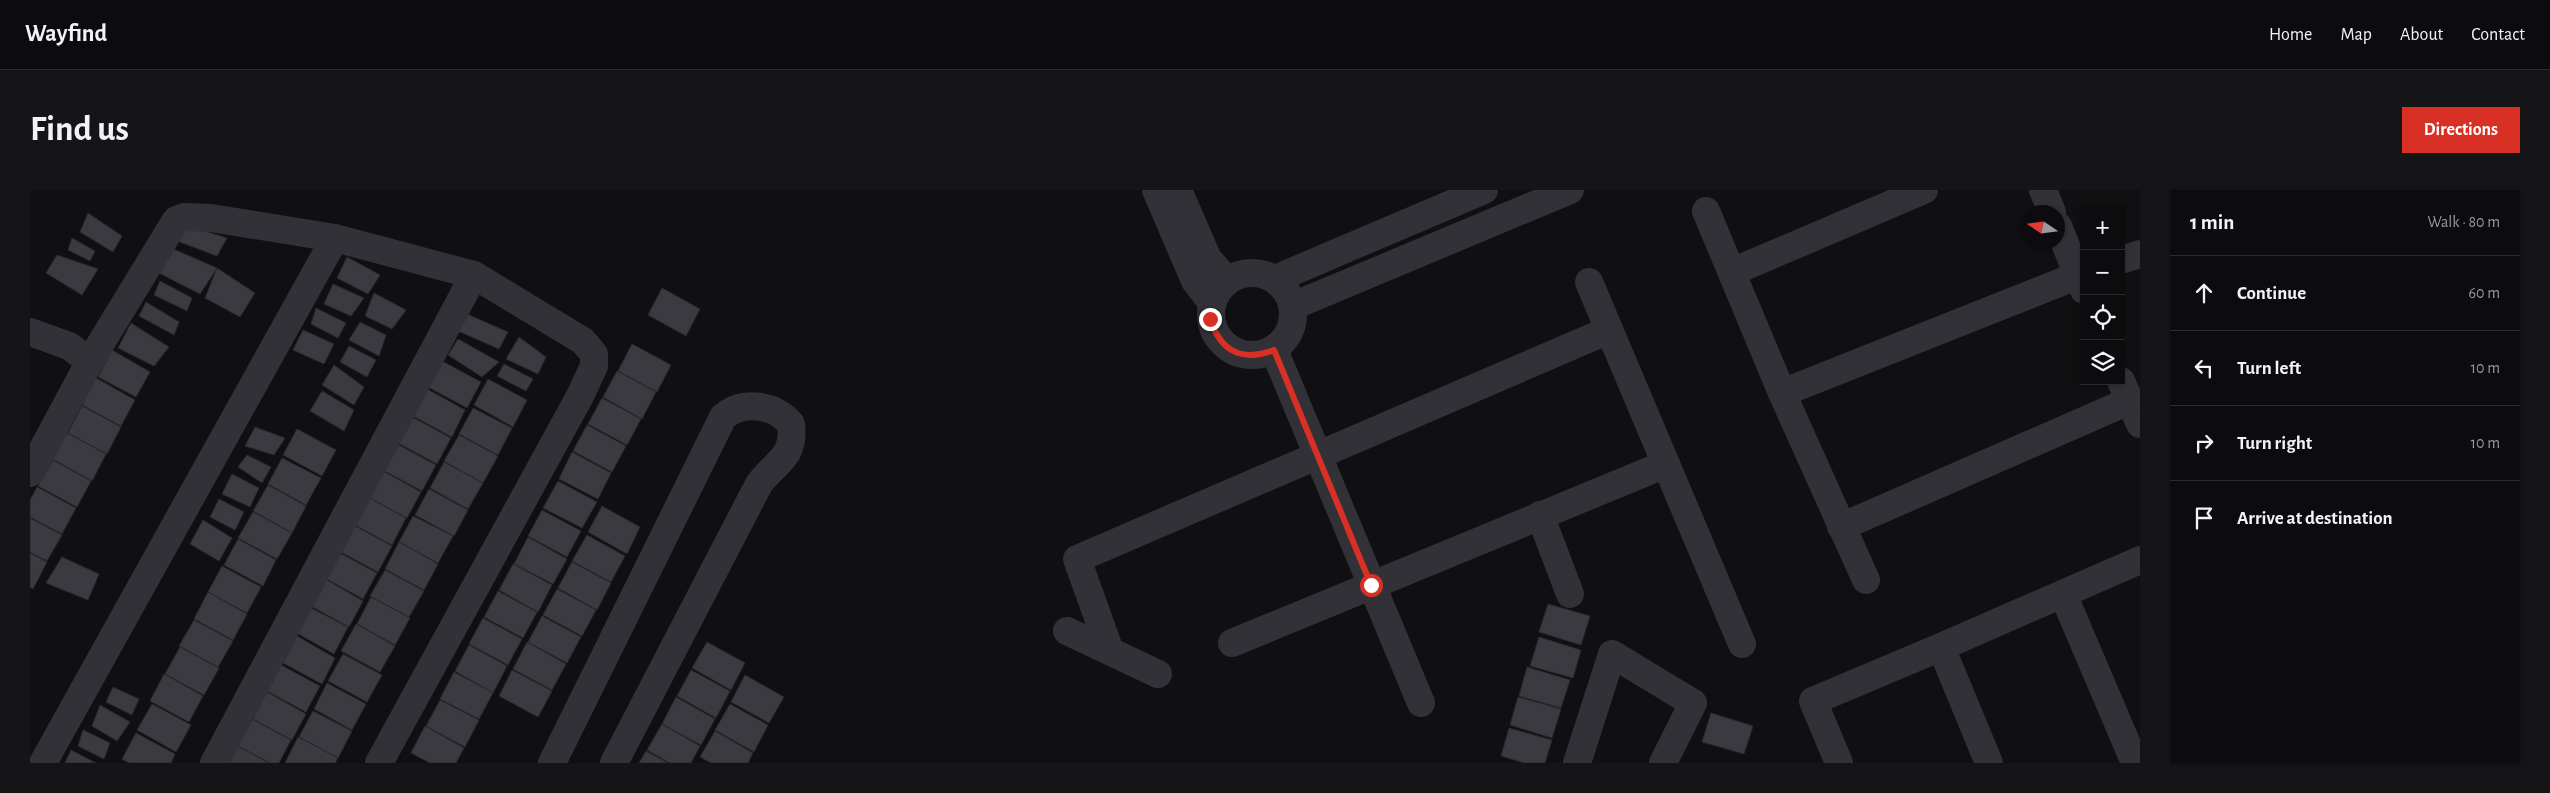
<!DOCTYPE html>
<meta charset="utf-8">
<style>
:root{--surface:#0c0c0e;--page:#151517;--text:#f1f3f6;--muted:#9a9b9e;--line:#2c2c2e;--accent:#d93025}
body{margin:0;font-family:"Alegreya Sans",sans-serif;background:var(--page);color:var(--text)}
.controls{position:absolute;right:15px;top:15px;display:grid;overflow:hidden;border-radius:0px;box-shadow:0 1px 4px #0004}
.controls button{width:45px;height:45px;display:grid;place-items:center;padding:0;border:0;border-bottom:1px solid var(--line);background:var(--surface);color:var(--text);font:25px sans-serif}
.compass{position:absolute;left:1990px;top:15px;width:45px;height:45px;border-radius:50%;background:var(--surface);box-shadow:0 1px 4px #0004;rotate:283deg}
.stop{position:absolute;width:15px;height:15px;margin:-11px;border:4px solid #d93025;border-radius:50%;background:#fff}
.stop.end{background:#d93025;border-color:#fff;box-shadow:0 1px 5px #0008}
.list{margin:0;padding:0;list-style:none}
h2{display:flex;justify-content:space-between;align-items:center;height:65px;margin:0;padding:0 20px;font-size:21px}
h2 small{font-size:16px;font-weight:400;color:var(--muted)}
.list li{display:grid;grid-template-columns:32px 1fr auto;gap:15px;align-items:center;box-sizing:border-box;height:75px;padding:0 20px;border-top:1px solid var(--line)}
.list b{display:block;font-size:19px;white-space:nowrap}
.list em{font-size:16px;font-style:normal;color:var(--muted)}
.icon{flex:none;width:28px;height:28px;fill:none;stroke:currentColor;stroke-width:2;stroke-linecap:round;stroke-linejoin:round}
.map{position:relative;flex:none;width:2110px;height:573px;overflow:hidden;border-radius:0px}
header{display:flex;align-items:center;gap:30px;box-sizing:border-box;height:70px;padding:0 25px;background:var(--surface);border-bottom:1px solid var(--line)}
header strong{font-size:24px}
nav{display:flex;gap:28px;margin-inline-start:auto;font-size:18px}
.intro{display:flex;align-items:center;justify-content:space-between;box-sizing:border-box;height:120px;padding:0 30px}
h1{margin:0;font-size:35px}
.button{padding:12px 22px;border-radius:0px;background:var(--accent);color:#fff;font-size:18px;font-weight:700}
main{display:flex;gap:30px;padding:0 30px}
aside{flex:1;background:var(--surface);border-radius:0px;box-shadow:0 1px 4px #0004}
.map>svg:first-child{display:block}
.building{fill:#3a3a40;stroke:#2a2a2e}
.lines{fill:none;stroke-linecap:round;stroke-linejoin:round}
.street{stroke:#313137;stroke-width:28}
.route{stroke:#d93025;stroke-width:6}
</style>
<header>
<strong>Wayfind</strong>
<nav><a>Home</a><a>Map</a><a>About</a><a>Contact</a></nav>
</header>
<div class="intro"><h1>Find us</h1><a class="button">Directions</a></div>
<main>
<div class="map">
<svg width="2110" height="573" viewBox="0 0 2110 573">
<rect width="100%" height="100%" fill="#101012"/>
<!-- building -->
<g class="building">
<path d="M58 23 92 46 83 62 50 42Z"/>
<path d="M152 34 197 48 187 66 142 49Z"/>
<path d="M42 48 65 61 60 71 38 60Z"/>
<path d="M141 58 187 78 170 104 129 83Z"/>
<path d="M27 65 68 79 52 105 16 83Z"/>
<path d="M317 67 350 85 338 104 307 88Z"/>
<path d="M187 78 225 103 210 127 175 108Z"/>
<path d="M130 91 162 108 157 121 124 105Z"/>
<path d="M303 94 334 108 321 126 294 114Z"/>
<path d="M632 98 670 119 656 146 618 125Z"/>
<path d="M344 103 376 120 362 139 335 126Z"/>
<path d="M116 112 149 132 144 145 109 126Z"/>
<path d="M286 118 316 133 308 148 281 134Z"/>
<path d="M437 124 478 142 469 159 428 141Z"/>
<path d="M330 132 356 145 349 166 319 150Z"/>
<path d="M101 133 139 157 124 176 88 158Z"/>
<path d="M273 140 304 154 294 174 263 160Z"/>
<path d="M489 147 516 167 508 184 476 169Z"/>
<path d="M428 149 469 172 452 187 418 165Z"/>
<path d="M602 154 641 175 627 202 588 181Z"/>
<path d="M319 156 346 170 337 187 310 172Z"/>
<path d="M82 160 120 182 106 207 68 187Z"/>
<path d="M412 171 451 192 437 218 398 197Z"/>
<path d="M474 174 503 189 496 201 467 186Z"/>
<path d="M304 175 334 197 324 215 292 195Z"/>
<path d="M587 181 626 202 612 229 573 207Z"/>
<path d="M66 188 105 210 91 236 52 215Z"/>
<path d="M458 189 497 210 483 237 444 215Z"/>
<path d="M397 199 435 220 422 247 383 226Z"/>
<path d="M292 201 324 220 314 241 280 221Z"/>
<path d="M572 208 611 229 597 255 558 234Z"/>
<path d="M52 216 91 237 77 264 38 243Z"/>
<path d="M443 218 482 238 468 265 429 244Z"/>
<path d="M382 227 421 248 407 274 368 253Z"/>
<path d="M557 235 596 256 582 282 543 261Z"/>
<path d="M225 237 255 248 244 265 215 256Z"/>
<path d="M267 239 306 260 292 286 253 265Z"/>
<path d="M37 243 76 264 62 291 23 269Z"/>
<path d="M429 245 468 266 453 293 414 271Z"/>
<path d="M367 254 406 275 392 301 353 280Z"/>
<path d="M542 262 581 283 568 309 529 289Z"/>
<path d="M217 265 241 277 232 293 208 277Z"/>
<path d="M252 268 291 288 276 315 238 294Z"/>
<path d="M23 270 61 291 47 317 8 296Z"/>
<path d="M414 272 453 293 438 319 400 298Z"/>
<path d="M353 281 391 302 377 328 338 307Z"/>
<path d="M202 284 229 298 220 317 192 304Z"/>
<path d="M528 291 567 312 552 338 513 318Z"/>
<path d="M238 295 276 316 262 343 223 321Z"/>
<path d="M7 297 46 318 32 344 0 327V310Z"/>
<path d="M399 299 438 320 424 346 385 325Z"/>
<path d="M338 307 376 328 362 355 323 334Z"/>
<path d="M189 309 214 322 205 340 180 327Z"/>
<path d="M572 316 610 337 597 364 558 342Z"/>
<path d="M512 320 551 341 537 367 498 346Z"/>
<path d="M223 322 262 343 247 369 208 348Z"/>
<path d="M383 326 423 346 408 373 369 352Z"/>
<path d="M0 328 32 345 17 371 0 362Z"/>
<path d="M173 330 202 348 189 371 160 354Z"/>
<path d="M323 335 362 356 348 382 309 361Z"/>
<path d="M557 345 595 366 581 392 542 371Z"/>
<path d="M498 347 537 369 523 394 484 374Z"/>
<path d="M208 349 246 370 233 396 194 375Z"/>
<path d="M369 352 408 374 394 400 355 379Z"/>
<path d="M308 362 347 383 333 409 295 388Z"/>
<path d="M0 363 17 372 3 399 0 397Z"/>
<path d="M32 367 69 384 58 410 16 393Z"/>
<path d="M542 372 581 393 567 420 528 398Z"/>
<path d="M483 374 522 395 508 422 469 400Z"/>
<path d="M192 376 231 397 217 423 178 402Z"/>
<path d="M355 380 394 401 379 427 340 406Z"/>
<path d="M295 389 333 411 319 437 281 416Z"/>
<path d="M527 399 566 420 552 446 513 425Z"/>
<path d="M468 401 507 422 493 448 454 427Z"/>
<path d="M178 402 217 424 203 450 164 429Z"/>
<path d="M341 407 380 428 365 455 327 434Z"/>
<path d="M1518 414 1560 426 1551 455 1509 442Z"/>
<path d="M279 417 318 437 304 464 265 442Z"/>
<path d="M512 426 551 447 537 473 498 452Z"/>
<path d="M453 428 492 449 478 475 439 454Z"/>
<path d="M164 430 203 451 188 477 149 456Z"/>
<path d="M326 434 365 456 350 482 311 461Z"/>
<path d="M267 446 305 468 292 494 253 473Z"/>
<path d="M1509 447 1551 460 1543 488 1500 476Z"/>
<path d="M497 452 536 474 522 500 483 479Z"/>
<path d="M677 452 715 473 701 500 662 478Z"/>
<path d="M439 455 477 476 463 503 425 481Z"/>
<path d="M150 457 189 478 174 505 135 484Z"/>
<path d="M313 464 352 485 337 512 298 491Z"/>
<path d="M251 475 290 496 276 522 237 501Z"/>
<path d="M1497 477 1540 490 1531 518 1489 506Z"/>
<path d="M482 480 522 501 508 527 469 506Z"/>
<path d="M661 480 700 501 686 528 647 506Z"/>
<path d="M424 482 463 503 449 529 410 509Z"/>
<path d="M134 484 173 506 159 532 120 511Z"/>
<path d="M715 485 754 507 739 533 701 512Z"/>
<path d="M297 493 336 514 322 540 284 519Z"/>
<path d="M83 497 109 509 102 525 76 512Z"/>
<path d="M237 502 276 524 262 550 223 529Z"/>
<path d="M646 507 685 529 671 555 632 534Z"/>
<path d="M1488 507 1531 519 1522 548 1480 535Z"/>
<path d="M410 510 449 530 435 557 396 536Z"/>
<path d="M122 514 161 535 146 562 107 540Z"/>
<path d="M700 514 738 535 724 562 685 540Z"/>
<path d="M70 515 100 532 87 551 62 536Z"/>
<path d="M283 521 322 541 308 568 269 547Z"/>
<path d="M1681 523 1723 536 1714 564 1672 552Z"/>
<path d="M222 529 261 550 249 573H240L208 556Z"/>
<path d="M632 534 670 556 661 573H640L617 560Z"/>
<path d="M395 536 434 558 426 573H400L381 563Z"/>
<path d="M1479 538 1522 550 1515 573H1494L1471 566Z"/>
<path d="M53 540 80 553 74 569 48 556Z"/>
<path d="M685 541 723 563 718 573H681L670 567Z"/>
<path d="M106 543 145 564 141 573H99L92 569Z"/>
<path d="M268 547 308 568 305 573H255Z"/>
<path d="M207 556 239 573H198Z"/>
<path d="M41 560 66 573H35Z"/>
<path d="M616 561 638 573H609Z"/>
</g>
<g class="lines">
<!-- street -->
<g class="street">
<path d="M1126 0 1165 91 1182 113"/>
<path d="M1148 0 1178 69 1197 90"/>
<path d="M2013 0 2022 22"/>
<path d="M1676 21 1752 203 1836 390"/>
<path d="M2028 36 2054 100"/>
<path d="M2091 70 2110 64"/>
<path d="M1702 82 1894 0"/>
<circle cx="1222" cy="124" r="41"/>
<path d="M1245 89 1454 0"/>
<path d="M1559 92 1712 454"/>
<path d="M1263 116 1540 0"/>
<path d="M0 142 39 156 60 171"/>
<path d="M1244 160 1391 513"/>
<path d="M2091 191 2110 234"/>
<path d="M1752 203 2054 83"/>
<path d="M0 283 60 171 146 30 154 27 181 28 305 48 444 85 553 151 564 164V176L550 206 349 573"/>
<path d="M1510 325 1540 404"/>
<path d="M1811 337 2099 211"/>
<path d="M2033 404 2105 573"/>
<path d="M1037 441 1128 484"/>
<path d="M1202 453 1636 274"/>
<path d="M1911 457 1959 573"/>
<path d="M1080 461 1047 369 1579 140"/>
<path d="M13 573 305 48"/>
<path d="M184 573 444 85"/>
<path d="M522 573 693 227C713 209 745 215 761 234 765 268 747 270 729 294L584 573"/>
<path d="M1547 573 1582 464 1663 513 1633 573"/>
<path d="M1809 573 1783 511 1911 457 2110 370"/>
</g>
</g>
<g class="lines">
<!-- route -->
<path class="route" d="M1180 129C1191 162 1212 172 1244 160L1341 395"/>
</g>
</svg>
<div class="controls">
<button>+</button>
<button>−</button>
<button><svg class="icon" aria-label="locate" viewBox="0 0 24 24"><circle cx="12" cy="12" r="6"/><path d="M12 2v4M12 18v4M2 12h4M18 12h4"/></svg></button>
<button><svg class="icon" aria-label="layers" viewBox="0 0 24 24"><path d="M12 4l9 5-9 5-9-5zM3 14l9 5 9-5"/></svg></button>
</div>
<svg class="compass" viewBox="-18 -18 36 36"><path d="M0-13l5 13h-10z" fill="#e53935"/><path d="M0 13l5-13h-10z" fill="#9a9b9e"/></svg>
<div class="stop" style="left:1341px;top:395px"></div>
<div class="stop end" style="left:1180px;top:129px"></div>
</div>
<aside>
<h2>1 min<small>Walk · 80 m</small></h2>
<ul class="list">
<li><svg class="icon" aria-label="ahead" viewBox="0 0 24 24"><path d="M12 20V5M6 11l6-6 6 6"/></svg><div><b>Continue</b></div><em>60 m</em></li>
<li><svg class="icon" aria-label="left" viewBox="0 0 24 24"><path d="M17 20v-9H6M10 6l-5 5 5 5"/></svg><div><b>Turn left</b></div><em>10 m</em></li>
<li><svg class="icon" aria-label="right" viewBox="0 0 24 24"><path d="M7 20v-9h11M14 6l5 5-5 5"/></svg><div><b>Turn right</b></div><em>10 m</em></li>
<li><svg class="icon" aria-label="arrive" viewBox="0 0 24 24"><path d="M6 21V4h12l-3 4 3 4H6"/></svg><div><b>Arrive at destination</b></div></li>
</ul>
</aside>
</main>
